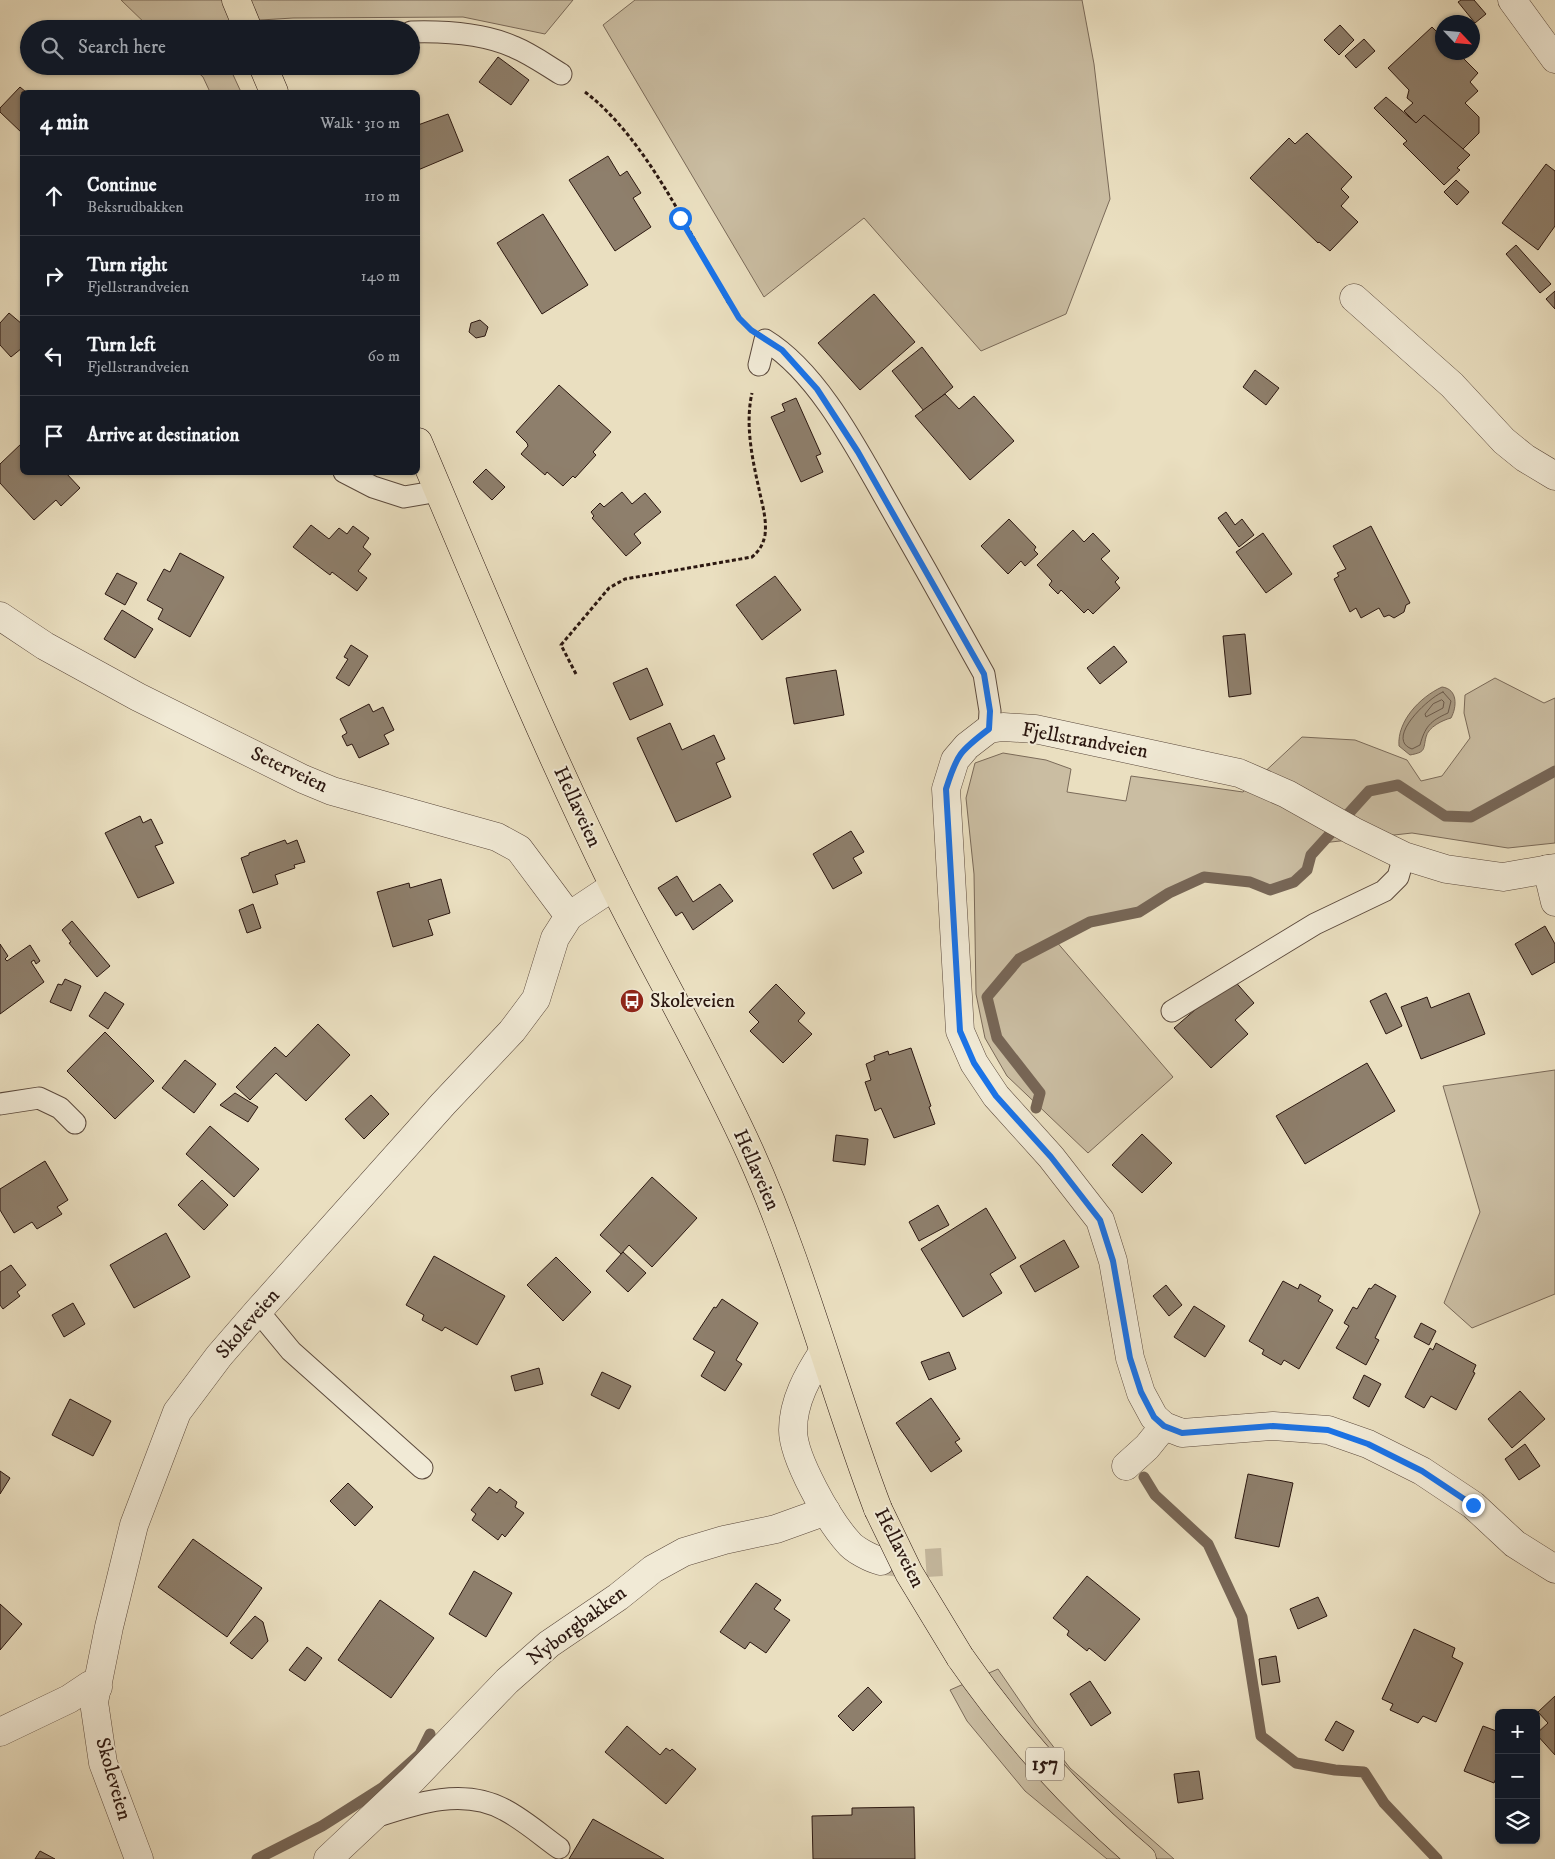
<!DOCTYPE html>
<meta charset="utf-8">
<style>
:root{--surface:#171b24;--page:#20242c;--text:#f1f3f6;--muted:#9ea1a6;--line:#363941}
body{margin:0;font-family:"IM FELL DW Pica",serif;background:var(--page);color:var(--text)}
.controls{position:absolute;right:15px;bottom:15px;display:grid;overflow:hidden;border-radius:8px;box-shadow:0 1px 4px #0004}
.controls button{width:45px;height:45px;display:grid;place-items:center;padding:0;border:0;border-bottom:1px solid var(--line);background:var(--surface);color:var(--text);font:25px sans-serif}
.compass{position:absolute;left:1435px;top:15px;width:45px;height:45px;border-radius:50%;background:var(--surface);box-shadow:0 1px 4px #0004;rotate:116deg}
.stop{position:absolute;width:15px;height:15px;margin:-11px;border:4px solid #1a73e8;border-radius:50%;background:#fff}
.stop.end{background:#1a73e8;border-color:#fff;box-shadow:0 1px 5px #0008}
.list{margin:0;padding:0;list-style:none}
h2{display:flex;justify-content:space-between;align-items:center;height:65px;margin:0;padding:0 20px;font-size:21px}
h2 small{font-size:16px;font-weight:400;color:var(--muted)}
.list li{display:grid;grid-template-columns:32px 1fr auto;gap:15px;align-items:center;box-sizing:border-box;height:80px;padding:0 20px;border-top:1px solid var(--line)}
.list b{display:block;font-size:19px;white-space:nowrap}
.list p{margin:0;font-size:16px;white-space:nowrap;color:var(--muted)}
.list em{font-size:16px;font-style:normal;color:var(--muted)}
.icon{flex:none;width:28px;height:28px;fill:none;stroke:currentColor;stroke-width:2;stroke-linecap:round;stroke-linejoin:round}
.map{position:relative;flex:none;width:1555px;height:1859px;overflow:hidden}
.search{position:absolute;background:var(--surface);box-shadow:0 1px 4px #0004;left:20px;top:20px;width:400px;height:55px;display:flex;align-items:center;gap:12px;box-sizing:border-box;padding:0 18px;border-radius:28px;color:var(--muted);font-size:19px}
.panel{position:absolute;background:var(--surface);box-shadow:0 1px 4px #0004;left:20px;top:90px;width:400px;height:385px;border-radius:8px}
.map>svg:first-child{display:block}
.green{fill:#cabda2;stroke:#7a6a59}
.water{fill:#a99b84;stroke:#776656}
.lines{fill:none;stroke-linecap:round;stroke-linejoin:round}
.shore{stroke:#6a594a;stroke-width:1}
.stream{stroke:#776656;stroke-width:11}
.building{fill:#8e7f6c;stroke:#2b1710}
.minor-tunnel{stroke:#c4b79d;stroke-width:28;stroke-dasharray:28 14;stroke-linecap:butt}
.service-casing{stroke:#5b493c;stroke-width:23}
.minor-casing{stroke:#5b493c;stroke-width:29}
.primary-casing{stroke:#2b1710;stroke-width:29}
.path{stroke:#2b1710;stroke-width:3;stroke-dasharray:4 2.5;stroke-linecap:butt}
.service{stroke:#f1ead6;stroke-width:21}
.minor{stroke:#f1ead6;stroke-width:28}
.primary{stroke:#eadfc0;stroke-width:28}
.primary-bridge-casing{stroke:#2b1710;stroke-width:29;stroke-linecap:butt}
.primary-bridge{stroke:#eadfc0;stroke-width:28}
.route{stroke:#1a73e8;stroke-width:6}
.labels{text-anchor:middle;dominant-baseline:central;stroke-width:4;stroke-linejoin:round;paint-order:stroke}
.shield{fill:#f1ead6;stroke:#66564b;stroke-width:1}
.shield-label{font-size:19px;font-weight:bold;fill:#2b1710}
.street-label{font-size:20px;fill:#2b1710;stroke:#f1ead6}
.poi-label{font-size:20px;fill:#2b1710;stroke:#f1ead6;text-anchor:start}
</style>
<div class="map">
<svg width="1555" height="1859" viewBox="0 0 1555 1859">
<rect width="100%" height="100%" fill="#eadfc0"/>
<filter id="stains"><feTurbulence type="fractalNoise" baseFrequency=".004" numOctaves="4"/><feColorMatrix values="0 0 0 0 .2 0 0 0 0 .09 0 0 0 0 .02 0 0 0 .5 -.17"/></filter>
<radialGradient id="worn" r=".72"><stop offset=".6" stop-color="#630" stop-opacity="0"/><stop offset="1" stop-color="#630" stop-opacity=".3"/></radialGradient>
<!-- green -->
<g class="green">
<path d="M121 0H573L545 34 463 17 293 18 212 23 214 29H151Z"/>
<path d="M635 0H1082L1094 64 1110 199 1066 314 981 351 864 218 764 297 603 25Z"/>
<path d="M191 66H229L241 92H210L203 77Z"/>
<path d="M1495 678 1544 703 1555 698V843L1508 848 1412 833 1322 843 1311 855 1307 870 1294 882 1270 890 1250 882 1204 877 1169 893 1139 912 1090 922 1055 940 1173 1077 1088 1153 1007 1076 985 1038 976 994 974 874 966 798 975 763 1003 753 1046 760 1071 769 1067 792 1126 801 1131 776 1243 792 1302 737 1355 740 1407 760 1421 781 1442 776 1470 738 1464 713 1465 695Z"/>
<path d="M1555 1070V1294L1472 1328 1444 1303 1480 1212 1443 1086Z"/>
<path d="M998 1669 1035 1723 1070 1768 1174 1859H1107L1025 1791 967 1721 950 1690Z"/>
</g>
<!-- water -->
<path class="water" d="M1442 687C1458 689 1457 707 1451 718 1443 720 1428 727 1426 737 1423 750 1426 752 1410 755L1399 746C1397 721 1420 697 1442 687Z"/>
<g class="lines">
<!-- shore -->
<g class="shore">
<path d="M1443 692 1451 701 1448 713C1430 721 1425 727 1420 745L1412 749C1384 739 1429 697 1443 692Z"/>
<path d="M1442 700 1444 702 1443 708 1426 717 1425 714 1433 704Z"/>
</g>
<!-- stream -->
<g class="stream">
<path d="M1036 1108 1040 1093 997 1038 987 997 1019 959 1090 922 1139 912 1169 893 1204 877 1250 882 1270 890 1294 882 1307 870 1311 855 1369 791 1398 785 1445 816 1471 817 1555 771"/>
<path d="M1144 1477 1155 1495 1208 1544 1242 1617 1261 1736 1296 1763 1335 1770 1364 1772 1384 1803 1437 1859"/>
<path d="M257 1859 322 1826 382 1788 420 1754 430 1734"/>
</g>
</g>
<!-- building -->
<g class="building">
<path d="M1461 0H1474L1486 14 1475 23 1458 2Z"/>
<path d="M1340 25 1354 40 1339 55 1324 40Z"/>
<path d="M1432 27 1442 37V52H1457L1478 73 1470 82 1478 91 1465 103 1479 117V133L1462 150 1424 115 1416 123 1404 111 1413 103 1407 98 1409 90 1388 68Z"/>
<path d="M1364 39 1375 51 1356 68 1345 56Z"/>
<path d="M498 57 529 80 511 105 479 82Z"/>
<path d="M20 87 26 92H22V133L0 112V108Z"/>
<path d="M1386 97 1416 123 1424 115 1470 155 1457 168 1460 170 1444 185 1403 144 1407 141 1374 108Z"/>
<path d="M448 114 463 151 418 170V125Z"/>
<path d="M1307 133 1352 177 1341 189 1349 197 1341 206 1358 222 1330 251 1319 242 1318 243 1250 178 1289 138 1295 144Z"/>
<path d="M608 156 620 176 627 171 641 193 633 198 651 227 615 251 569 180Z"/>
<path d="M1546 164 1555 171V226L1538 250 1502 223Z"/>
<path d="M1456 180 1469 192 1457 205 1444 192Z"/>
<path d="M543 214 588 285 542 314 497 243Z"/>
<path d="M1516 245 1551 284 1540 293 1506 254Z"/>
<path d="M1555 291V309L1546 299Z"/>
<path d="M874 294 915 342 860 390 818 343Z"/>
<path d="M9 313 22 324V348L11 357 0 345V323Z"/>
<path d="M480 320 488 327 485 336 476 338 469 332 471 323Z"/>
<path d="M922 347 953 387 924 411 892 371Z"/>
<path d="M1255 370 1279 388 1266 405 1243 387Z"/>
<path d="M559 385 611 432 593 452 596 455 575 478 573 476 563 486 547 472 545 475 521 454 528 446 527 443 516 432Z"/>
<path d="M945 394 959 409 974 396 1014 441 970 480 915 416Z"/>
<path d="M796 398 821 454 816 456 823 472 801 482 771 417 785 411 782 404Z"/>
<path d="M22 443V472H65L80 488 61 506 56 500 34 520 0 483V464Z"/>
<path d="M486 469 505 487 492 500 473 482Z"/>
<path d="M622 492 632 504 645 493 661 512 634 534 641 543 626 556 592 518 594 516 591 512 600 503 604 507Z"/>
<path d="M1226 512 1235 525 1242 519 1254 535 1239 547 1218 518Z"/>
<path d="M1009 519 1036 547 1034 550 1038 554 1025 566 1021 561 1008 574 981 546Z"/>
<path d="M311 525 329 539 339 528 347 534 353 526 369 538 363 547 371 554 358 571 367 578 357 591 332 572 330 575 293 547Z"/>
<path d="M1371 526 1410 603 1406 605 1404 612 1394 618 1389 615 1384 617 1379 608 1361 618 1356 608 1350 612 1334 579 1339 576 1337 573 1346 569 1333 546Z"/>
<path d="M1073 530 1084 542 1093 533 1110 551 1101 559 1119 578 1115 582 1120 588 1093 614 1088 609 1084 613 1061 590 1058 594 1049 585 1052 581 1037 565Z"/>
<path d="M1263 533 1292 574 1266 593 1236 552Z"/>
<path d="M180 553 224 577 190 637 158 619 163 609 147 600 164 569 170 572Z"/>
<path d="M117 573 137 583 125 605 105 594Z"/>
<path d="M775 576 801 610 762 640 736 605Z"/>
<path d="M122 610 153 629 135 658 104 639Z"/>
<path d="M1245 634 1251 694 1229 697 1223 636Z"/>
<path d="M351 645 368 656 349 686 336 678 348 659 344 657Z"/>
<path d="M1114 646 1127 662 1100 684 1087 668Z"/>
<path d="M647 668 663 705 630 720 613 683Z"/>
<path d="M836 670 844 715 794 724 786 678Z"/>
<path d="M369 704 373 712 383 707 394 730 384 735 389 744 359 758 352 744 347 746 342 736 347 733 340 719Z"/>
<path d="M670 723 682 750 714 735 725 759 716 763 731 797 676 822 637 738Z"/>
<path d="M140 816 143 823 151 819 163 843 155 846 174 883 138 898 105 833Z"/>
<path d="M851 831 864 852 853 858 862 873 833 889 813 854Z"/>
<path d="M285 840 287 844 297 840 305 862 294 865 295 868 275 875 278 884 253 893 241 858 249 855V853Z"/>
<path d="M677 876 693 902 720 884 733 901 693 930 682 912 676 916 658 888Z"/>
<path d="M441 879 450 913 428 920 433 935 393 947 377 892 409 883 410 888Z"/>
<path d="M253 904 261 928 247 933 239 910Z"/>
<path d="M72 921 110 966 97 977 69 943 71 942 62 930Z"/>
<path d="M1545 926 1555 944V962L1532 975 1515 944Z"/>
<path d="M0 944 8 956 5 959 7 961 30 945 40 961 36 964 34 960 31 962 44 982 0 1014Z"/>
<path d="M1232 978 1254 1003 1235 1020 1248 1034 1211 1068 1174 1028Z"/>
<path d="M65 979 81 986 71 1011 50 1002 58 984 62 985Z"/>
<path d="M776 984 805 1013 798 1021 812 1034 783 1063 750 1031 759 1022 749 1012Z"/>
<path d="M105 992 124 1004 108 1029 89 1016Z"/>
<path d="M1386 993 1402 1026 1386 1034 1370 1001Z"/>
<path d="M1469 993 1485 1034 1421 1059 1401 1007 1427 997 1431 1008Z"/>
<path d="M318 1024 350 1055 306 1101 276 1073 250 1100 236 1087 275 1047 286 1057Z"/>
<path d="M105 1032 154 1081 115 1119 67 1071Z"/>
<path d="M911 1048 931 1106 929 1107 935 1124 894 1138 881 1108 875 1111 865 1082 871 1080 866 1064 875 1060 874 1056 888 1051 889 1055Z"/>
<path d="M185 1060 216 1084 194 1113 162 1088Z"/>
<path d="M1367 1063 1395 1111 1305 1164 1276 1116Z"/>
<path d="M235 1093 258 1107 248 1122 220 1105Z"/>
<path d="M371 1095 389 1114 364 1139 345 1119Z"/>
<path d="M210 1126 259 1169 234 1197 186 1154Z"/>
<path d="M1142 1134 1172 1163 1142 1193 1112 1165Z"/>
<path d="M836 1135 868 1139 865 1165 833 1161Z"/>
<path d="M45 1161 68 1200 57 1207 62 1214 37 1229 32 1222 14 1233 0 1210V1189Z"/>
<path d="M652 1177 697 1218 652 1267 629 1245 621 1254 600 1235Z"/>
<path d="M202 1180 228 1205 204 1230 178 1205Z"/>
<path d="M938 1205 949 1225 919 1241 909 1222Z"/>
<path d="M986 1208 1016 1258 990 1274 1002 1293 963 1317 921 1249Z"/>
<path d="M166 1233 190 1277 134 1308 110 1265Z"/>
<path d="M1064 1240 1079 1267 1035 1292 1020 1266Z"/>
<path d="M623 1252 646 1273 628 1292 606 1271Z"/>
<path d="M434 1256 505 1296 477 1345 445 1327 442 1331 422 1320 424 1315 406 1305Z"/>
<path d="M556 1257 591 1292 563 1321 527 1285Z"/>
<path d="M11 1265 26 1285 17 1292 20 1296 3 1309 0 1305V1272Z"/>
<path d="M1283 1281 1298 1289 1300 1284 1321 1296 1318 1301 1333 1310 1299 1369 1284 1360 1281 1365 1262 1354 1264 1350 1249 1341Z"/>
<path d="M1375 1284 1396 1296 1375 1338 1379 1340 1366 1365 1336 1348 1349 1326 1344 1323 1353 1307 1357 1309 1369 1288 1371 1289Z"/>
<path d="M1166 1285 1182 1305 1169 1316 1153 1296Z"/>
<path d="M722 1299 758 1323 736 1360 742 1364 725 1391 701 1376 715 1352 693 1339 714 1307 716 1308Z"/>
<path d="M73 1303 85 1324 64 1337 52 1315Z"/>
<path d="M1194 1306 1225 1326 1205 1357 1174 1337Z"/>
<path d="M1421 1323 1436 1331 1429 1345 1414 1337Z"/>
<path d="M1436 1343 1476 1365 1473 1372 1475 1373 1456 1410 1431 1396 1424 1408 1405 1397 1430 1348 1433 1350Z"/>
<path d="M949 1352 956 1369 929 1380 921 1362Z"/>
<path d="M539 1368 543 1384 515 1391 511 1376Z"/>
<path d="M602 1372 631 1386 619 1409 591 1395Z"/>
<path d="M1364 1375 1381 1384 1369 1407 1353 1398Z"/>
<path d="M1520 1391 1545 1419 1512 1448 1488 1419Z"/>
<path d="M931 1398 960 1439 955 1442 962 1451 931 1472 896 1423Z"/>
<path d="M70 1399 111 1421 93 1456 52 1435Z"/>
<path d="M1525 1444 1540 1466 1519 1480 1505 1459Z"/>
<path d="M0 1471 10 1478 0 1494Z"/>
<path d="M1248 1474 1293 1483 1279 1547 1235 1538Z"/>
<path d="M348 1483 373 1507 355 1526 330 1501Z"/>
<path d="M489 1487 497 1493 500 1489 517 1502 515 1507 524 1513 505 1537 502 1534 498 1540 472 1520 476 1514 471 1510Z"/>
<path d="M193 1539 262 1588 227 1637 158 1587Z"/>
<path d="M474 1571 512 1593 486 1637 449 1614Z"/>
<path d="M1087 1576 1140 1619 1105 1661 1089 1648 1087 1651 1067 1635 1069 1631 1053 1618Z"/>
<path d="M756 1583 781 1600 774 1609 790 1620 766 1653 750 1642 745 1649 720 1632Z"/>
<path d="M1318 1597 1327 1616 1298 1629 1290 1609Z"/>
<path d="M380 1600 434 1638 391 1698 338 1660Z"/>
<path d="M0 1604 22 1624 0 1650Z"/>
<path d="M255 1616 263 1622 268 1641 252 1659 230 1643Z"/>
<path d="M1414 1629 1455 1648 1452 1657 1463 1663 1436 1722 1423 1716 1418 1723 1390 1710 1393 1704 1382 1699Z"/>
<path d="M307 1647 322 1658 305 1681 289 1670Z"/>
<path d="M1276 1656 1280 1682 1262 1685 1259 1659Z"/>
<path d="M1090 1681 1111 1713 1091 1726 1070 1694Z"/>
<path d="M868 1687 882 1702 853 1731 838 1716Z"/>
<path d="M1555 1696V1755L1536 1734 1548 1723 1538 1712Z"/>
<path d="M1336 1721 1354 1731 1343 1751 1325 1740Z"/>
<path d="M627 1726 660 1755 666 1748 670 1751 672 1749 696 1769 666 1804 605 1752Z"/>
<path d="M1483 1726 1499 1732V1771L1494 1783 1464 1771Z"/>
<path d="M1199 1771 1203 1799 1178 1803 1174 1774Z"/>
<path d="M914 1807 915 1859H813L812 1816 852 1815V1808Z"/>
<path d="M593 1819 664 1859H569Z"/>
<path d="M40 1851 55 1859H35Z"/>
</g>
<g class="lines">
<!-- minor-tunnel -->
<path class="minor-tunnel" d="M884 1561 911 1564 942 1562"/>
<!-- service casing -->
<g class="service-casing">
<g id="service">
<path d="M411 32C445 31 483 33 514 47 531 54 546 65 561 74"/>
<path d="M759 365 765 340C819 373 858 451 889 505 921 561 953 618 984 674L990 711 989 729"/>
<path d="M344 472 373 487 404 497 439 491"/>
<path d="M1172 1011 1315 924 1384 891 1398 877 1404 856"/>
<path d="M0 1104 39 1098 60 1108 75 1123"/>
<path d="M258 1311 291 1351 422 1468"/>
<path d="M375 1817C417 1803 464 1787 505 1810 524 1820 541 1835 559 1848"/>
</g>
</g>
<!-- minor casing -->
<g class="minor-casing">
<g id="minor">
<path d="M1512 0 1555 59"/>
<path d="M1354 298 1452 385 1504 441 1525 458 1555 476"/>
<path d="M0 616 45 646 138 697 303 779 332 791 497 837 519 849 569 916"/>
<path d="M1555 868 1503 877 1446 869 1404 856 1353 831 1287 794 1239 773 1035 729 1003 727 989 729 967 746 955 760 946 789 960 1031 974 1063 996 1096 1051 1157 1100 1220 1113 1261 1130 1358 1141 1393 1154 1417 1164 1426 1182 1433 1273 1426 1328 1430 1368 1444 1422 1471 1473 1505 1515 1544 1555 1569"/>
<path d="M1547 869 1555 902"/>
<path d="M823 1352C808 1375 793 1401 793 1430 793 1458 829 1521 848 1542 854 1550 872 1559 881 1561"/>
<path d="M1126 1466 1147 1447 1164 1426"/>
<path d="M0 1732 69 1699 90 1685 98 1687"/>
<path d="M139 1859 103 1763 94 1702 109 1627 134 1525 177 1412 219 1356 258 1311 443 1104 512 1031 536 999 555 938 569 916 614 886"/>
<path d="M328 1859 413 1779 507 1681 549 1644 618 1597 653 1569 684 1552 724 1540 776 1529 826 1511"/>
</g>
</g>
<!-- primary casing -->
<g class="primary-casing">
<g id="primary">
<path d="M236 0 248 29"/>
<path d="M263 66 274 92"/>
<path d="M418 442C481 591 543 741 614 886 658 975 709 1061 750 1152 802 1267 833 1391 878 1509"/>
<path d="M960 1657C1012 1732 1073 1800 1142 1859"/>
</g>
</g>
<!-- path -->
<g class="path">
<path d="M585 92C646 138 691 235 728 302L743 322"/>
<path d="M576 674 561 645 609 588 625 579 752 557C759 551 763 545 765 535 767 519 762 504 759 489 752 458 745 424 752 393"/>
</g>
<!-- service -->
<use href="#service" class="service"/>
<!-- minor -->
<use href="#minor" class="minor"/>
<!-- primary -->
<use href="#primary" class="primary"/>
<!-- primary-bridge casing -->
<g class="primary-bridge-casing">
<path id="primary-bridge" d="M878 1509 909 1573 960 1657"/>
</g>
<!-- primary-bridge -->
<use href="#primary-bridge" class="primary-bridge"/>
</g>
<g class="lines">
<!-- route -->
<path class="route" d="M680 218 739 318 751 330 782 350 817 389 858 452 984 674 990 711 989 729C960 751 957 754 946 789L960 1031 974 1063 996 1096 1051 1157 1100 1220 1113 1261 1130 1358 1141 1392 1154 1417 1164 1426 1182 1433 1273 1426 1328 1430 1368 1444 1422 1471 1473 1505"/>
</g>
<!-- icons -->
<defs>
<g id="bus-disc" transform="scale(1.25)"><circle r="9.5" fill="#8f2418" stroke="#f1ead6"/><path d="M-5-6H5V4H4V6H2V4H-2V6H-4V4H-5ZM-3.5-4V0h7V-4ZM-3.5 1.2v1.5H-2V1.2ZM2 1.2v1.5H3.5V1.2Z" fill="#fff"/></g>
</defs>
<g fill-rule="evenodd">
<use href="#bus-disc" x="632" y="1001"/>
</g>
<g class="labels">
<!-- shield labels -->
<rect class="shield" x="1026" y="1747.5" width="38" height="33" rx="4"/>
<g class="shield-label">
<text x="1045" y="1764">157</text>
</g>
<!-- street labels -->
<g class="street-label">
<text transform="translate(1085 741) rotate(10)">Fjellstrandveien</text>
<text transform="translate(289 770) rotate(25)">Seterveien</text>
<text transform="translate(577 807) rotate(65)">Hellaveien</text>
<text transform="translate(756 1170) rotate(66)">Hellaveien</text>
<text transform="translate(248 1324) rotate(-49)">Skoleveien</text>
<text transform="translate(899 1548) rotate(63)">Hellaveien</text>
<text transform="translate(577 1626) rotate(-37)">Nyborgbakken</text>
<text transform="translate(113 1779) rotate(74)">Skoleveien</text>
</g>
<!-- poi labels -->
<g class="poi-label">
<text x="650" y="1001">Skoleveien</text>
</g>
</g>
<rect width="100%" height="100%" filter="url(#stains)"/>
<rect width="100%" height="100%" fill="url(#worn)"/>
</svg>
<div class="controls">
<button>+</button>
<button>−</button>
<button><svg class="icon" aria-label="layers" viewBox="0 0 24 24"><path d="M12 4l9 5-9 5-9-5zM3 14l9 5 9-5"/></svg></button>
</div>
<svg class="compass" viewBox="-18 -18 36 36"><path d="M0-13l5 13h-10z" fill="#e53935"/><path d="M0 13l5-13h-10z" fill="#9ea1a6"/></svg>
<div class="stop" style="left:680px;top:218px"></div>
<div class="stop end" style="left:1473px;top:1505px"></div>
<div class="search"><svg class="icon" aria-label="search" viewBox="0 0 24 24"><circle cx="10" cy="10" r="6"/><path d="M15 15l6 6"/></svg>Search here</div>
<section class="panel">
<h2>4 min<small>Walk · 310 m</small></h2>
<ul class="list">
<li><svg class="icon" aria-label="ahead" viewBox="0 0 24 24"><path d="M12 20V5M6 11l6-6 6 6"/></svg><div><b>Continue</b><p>Beksrudbakken</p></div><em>110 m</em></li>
<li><svg class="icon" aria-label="right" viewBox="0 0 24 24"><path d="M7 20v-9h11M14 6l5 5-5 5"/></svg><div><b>Turn right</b><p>Fjellstrandveien</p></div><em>140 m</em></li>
<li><svg class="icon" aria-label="left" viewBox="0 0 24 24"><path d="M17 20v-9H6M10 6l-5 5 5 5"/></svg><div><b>Turn left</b><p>Fjellstrandveien</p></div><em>60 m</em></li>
<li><svg class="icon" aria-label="arrive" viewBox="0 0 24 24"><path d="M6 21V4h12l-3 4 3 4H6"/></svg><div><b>Arrive at destination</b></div></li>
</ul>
</section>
</div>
